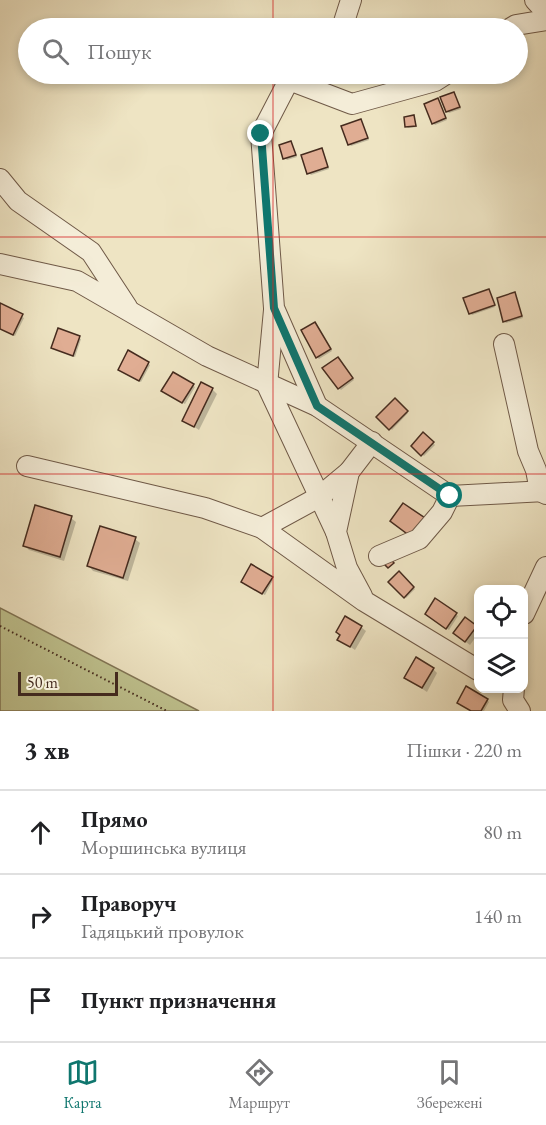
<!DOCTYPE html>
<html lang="uk">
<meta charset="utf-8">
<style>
:root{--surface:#fff;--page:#f2f2f2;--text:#202124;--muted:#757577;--line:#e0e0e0;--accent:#0f766e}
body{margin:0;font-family:"EB Garamond",serif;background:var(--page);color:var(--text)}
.controls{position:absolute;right:18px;bottom:18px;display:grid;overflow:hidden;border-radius:12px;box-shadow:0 3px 9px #0003}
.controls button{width:54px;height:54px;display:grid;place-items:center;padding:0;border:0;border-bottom:2px solid var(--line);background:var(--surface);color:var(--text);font:30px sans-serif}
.scale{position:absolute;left:18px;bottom:15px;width:100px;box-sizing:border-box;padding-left:6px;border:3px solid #452b1e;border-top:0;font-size:16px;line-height:21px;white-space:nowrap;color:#452b1e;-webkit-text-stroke:4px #f4edd8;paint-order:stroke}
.stop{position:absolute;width:18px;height:18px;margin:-14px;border:4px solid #0f766e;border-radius:50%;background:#fff}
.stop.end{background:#0f766e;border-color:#fff;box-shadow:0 2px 6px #0008}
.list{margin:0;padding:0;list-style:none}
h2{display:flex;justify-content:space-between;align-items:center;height:78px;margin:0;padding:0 24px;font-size:26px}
h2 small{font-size:20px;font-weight:400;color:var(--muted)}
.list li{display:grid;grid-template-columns:39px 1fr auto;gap:18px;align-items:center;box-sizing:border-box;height:84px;padding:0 24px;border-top:2px solid var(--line)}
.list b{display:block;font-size:22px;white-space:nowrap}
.list p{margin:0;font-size:20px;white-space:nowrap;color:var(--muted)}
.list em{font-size:20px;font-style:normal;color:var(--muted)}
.icon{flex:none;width:33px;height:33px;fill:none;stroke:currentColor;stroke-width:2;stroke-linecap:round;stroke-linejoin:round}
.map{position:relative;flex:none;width:546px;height:711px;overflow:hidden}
.search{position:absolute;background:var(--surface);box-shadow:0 3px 9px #0003;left:18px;right:18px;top:18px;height:66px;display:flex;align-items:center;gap:15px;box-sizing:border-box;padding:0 21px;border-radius:33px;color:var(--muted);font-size:22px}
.sheet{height:330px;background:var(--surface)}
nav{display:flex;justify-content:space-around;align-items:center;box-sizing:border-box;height:84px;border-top:2px solid var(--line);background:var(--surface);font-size:16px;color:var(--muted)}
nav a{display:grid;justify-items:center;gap:3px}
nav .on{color:var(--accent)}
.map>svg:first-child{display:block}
.green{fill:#bfc28f;stroke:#827656;stroke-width:1.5}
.shadow{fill:#0003}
.building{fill:#e0ad93;stroke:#452b1e;stroke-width:1.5}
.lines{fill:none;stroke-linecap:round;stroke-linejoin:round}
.minor-casing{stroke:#6f5947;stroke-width:22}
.path{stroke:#452b1e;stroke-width:2;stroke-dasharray:1.5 3;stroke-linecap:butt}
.minor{stroke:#f4edd8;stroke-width:20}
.route{stroke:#0f766e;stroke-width:8}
.grid{fill:none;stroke:#d62828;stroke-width:1.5;stroke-opacity:0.55}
</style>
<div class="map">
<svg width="546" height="711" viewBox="0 0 546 711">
<rect width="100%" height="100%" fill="#eee4c3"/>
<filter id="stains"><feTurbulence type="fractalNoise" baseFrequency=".00333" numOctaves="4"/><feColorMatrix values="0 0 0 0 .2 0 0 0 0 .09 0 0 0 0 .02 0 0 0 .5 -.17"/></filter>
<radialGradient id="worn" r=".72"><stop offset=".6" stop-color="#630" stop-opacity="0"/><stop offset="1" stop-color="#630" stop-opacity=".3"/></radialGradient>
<!-- green -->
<path class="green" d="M0 608 199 711H0Z"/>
<!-- shadow -->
<g class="shadow">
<path d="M454 93 461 109 449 113 447 111Z"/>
<path d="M438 100 447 120 435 125 433 123Z"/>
<path d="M414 117 417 127 408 128 406 126Z"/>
<path d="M361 121 369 140 351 146 349 144Z"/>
<path d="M291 143 297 157 287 160 285 158Z"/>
<path d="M321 150 329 169 311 175 309 173Z"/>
<path d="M490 292 495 307 472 315 470 313Z"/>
<path d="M515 294 523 318 506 323 504 321Z"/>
<path d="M0 305 24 318 15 336 0 329Z"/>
<path d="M317 325 332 351 319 359 317 357Z"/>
<path d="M59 329 81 339 75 357 54 349Z"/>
<path d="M129 352 150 365 141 382 122 371Z"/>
<path d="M339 360 354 380 341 390 339 388Z"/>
<path d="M174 374 195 387 185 404 165 393Z"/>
<path d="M212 389 217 394 199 430 184 420Z"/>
<path d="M395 400 408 413 392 430 378 417Z"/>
<path d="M424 434 435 445 424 456 413 446Z"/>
<path d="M71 518 76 522 64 561 29 550 25 546Z"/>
<path d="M135 539 140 543 128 581 93 571 89 566Z"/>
<path d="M399 573 415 589 406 598 390 582Z"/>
<path d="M272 578 273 580 265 595 244 584Z"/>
<path d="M436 600 458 616 449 630 428 616Z"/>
<path d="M361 627 366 631 355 650 339 639Z"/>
<path d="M476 627 478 634 470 645 459 637Z"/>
<path d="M433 669 437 673 427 692 406 678Z"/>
<path d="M487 700 489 702 484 711H472Z"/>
</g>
<!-- building -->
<g class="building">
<path d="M454 92 460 107 446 112 440 97Z"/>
<path d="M438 98 446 118 432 124 424 104Z"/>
<path d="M414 115 416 126 405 127 404 117Z"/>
<path d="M361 119 368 138 348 145 341 126Z"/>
<path d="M291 141 296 155 283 159 279 145Z"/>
<path d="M322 148 328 167 307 174 301 155Z"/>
<path d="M489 289 495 305 469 314 463 298Z"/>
<path d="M515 292 522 316 503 322 497 298Z"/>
<path d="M0 303 23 314 13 335 0 329Z"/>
<path d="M315 322 331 349 316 358 301 330Z"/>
<path d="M58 328 80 336 73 356 51 348Z"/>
<path d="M128 350 149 362 139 381 118 370Z"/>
<path d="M338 357 353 378 338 389 322 368Z"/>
<path d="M173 372 194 384 182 403 161 391Z"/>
<path d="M201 382 213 388 194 427 182 421Z"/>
<path d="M395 398 408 411 389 430 376 417Z"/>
<path d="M423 432 434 442 421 456 411 446Z"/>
<path d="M403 503 428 520 414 539 390 521Z"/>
<path d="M35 505 72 516 60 557 23 546Z"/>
<path d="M100 526 136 537 123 578 87 566Z"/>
<path d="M388 556 394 563 388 568 382 562Z"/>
<path d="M251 564 273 577 262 594 241 582Z"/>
<path d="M399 571 414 587 404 598 388 582Z"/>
<path d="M435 598 457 613 446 629 425 614Z"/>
<path d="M345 616 362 626 350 647 337 640 340 635 336 632Z"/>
<path d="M465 617 477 626 465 642 453 633Z"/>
<path d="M416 657 434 668 422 688 404 678Z"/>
<path d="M466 686 488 699 481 711H471L457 703Z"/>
</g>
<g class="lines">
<!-- minor casing -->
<g class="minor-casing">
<g id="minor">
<path d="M535 0 546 12"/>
<path d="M342 28 351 0"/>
<path d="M511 28 516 25 546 20"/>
<path d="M297 74 289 80 261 134 274 308 317 406"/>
<path d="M289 80 352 104 435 81 446 74"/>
<path d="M0 179 18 201 91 252 127 307"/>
<path d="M0 264 77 281 207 356 317 406 450 496 546 491"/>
<path d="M274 310 267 385 336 532"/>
<path d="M504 344 528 451 536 470 540 491 546 494"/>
<path d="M27 466 205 508 262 528 364 601 478 670"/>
<path d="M262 528 319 497 349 472"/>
<path d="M379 556 419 539 442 512 450 496"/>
<path d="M362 596 347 568 336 532 349 472 372 442"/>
<path d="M524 614 546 567"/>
<path d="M514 688 513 700 520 711"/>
</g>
</g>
<!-- path -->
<path class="path" d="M0 626 167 711"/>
<!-- minor -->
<use href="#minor" class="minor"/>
</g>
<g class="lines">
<!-- route -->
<path class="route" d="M261 134 274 308 317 406 450 496"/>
</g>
<!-- grid -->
<path class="grid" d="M273 0V28M273 74V711M0 237H546M0 474H546"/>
<rect width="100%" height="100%" filter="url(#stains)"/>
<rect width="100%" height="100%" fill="url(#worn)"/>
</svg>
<div class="controls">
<button><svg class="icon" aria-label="locate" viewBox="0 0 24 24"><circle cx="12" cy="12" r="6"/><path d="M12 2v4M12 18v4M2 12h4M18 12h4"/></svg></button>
<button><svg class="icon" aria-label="layers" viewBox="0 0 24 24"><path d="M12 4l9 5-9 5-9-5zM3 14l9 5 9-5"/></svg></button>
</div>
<div class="scale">50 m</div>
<div class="stop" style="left:450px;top:496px"></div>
<div class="stop end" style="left:261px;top:134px"></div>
<div class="search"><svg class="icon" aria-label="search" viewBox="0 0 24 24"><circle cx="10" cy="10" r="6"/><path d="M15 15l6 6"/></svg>Пошук</div>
</div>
<section class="sheet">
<h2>3 хв<small>Пішки · 220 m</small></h2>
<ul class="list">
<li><svg class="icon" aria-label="ahead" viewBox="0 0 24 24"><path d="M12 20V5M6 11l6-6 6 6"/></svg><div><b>Прямо</b><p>Моршинська вулиця</p></div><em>80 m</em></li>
<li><svg class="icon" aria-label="right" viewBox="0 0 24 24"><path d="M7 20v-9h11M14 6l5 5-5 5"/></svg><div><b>Праворуч</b><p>Гадяцький провулок</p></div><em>140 m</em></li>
<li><svg class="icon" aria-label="arrive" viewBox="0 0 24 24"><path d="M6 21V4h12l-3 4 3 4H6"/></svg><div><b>Пункт призначення</b></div></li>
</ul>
</section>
<nav>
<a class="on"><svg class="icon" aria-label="map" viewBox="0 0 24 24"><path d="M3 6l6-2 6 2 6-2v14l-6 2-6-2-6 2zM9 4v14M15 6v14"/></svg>Карта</a>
<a><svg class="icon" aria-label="directions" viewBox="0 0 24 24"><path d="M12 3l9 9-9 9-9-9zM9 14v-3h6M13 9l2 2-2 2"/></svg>Маршрут</a>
<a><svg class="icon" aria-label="saved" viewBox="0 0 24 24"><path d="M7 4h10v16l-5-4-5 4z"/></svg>Збережені</a>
</nav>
